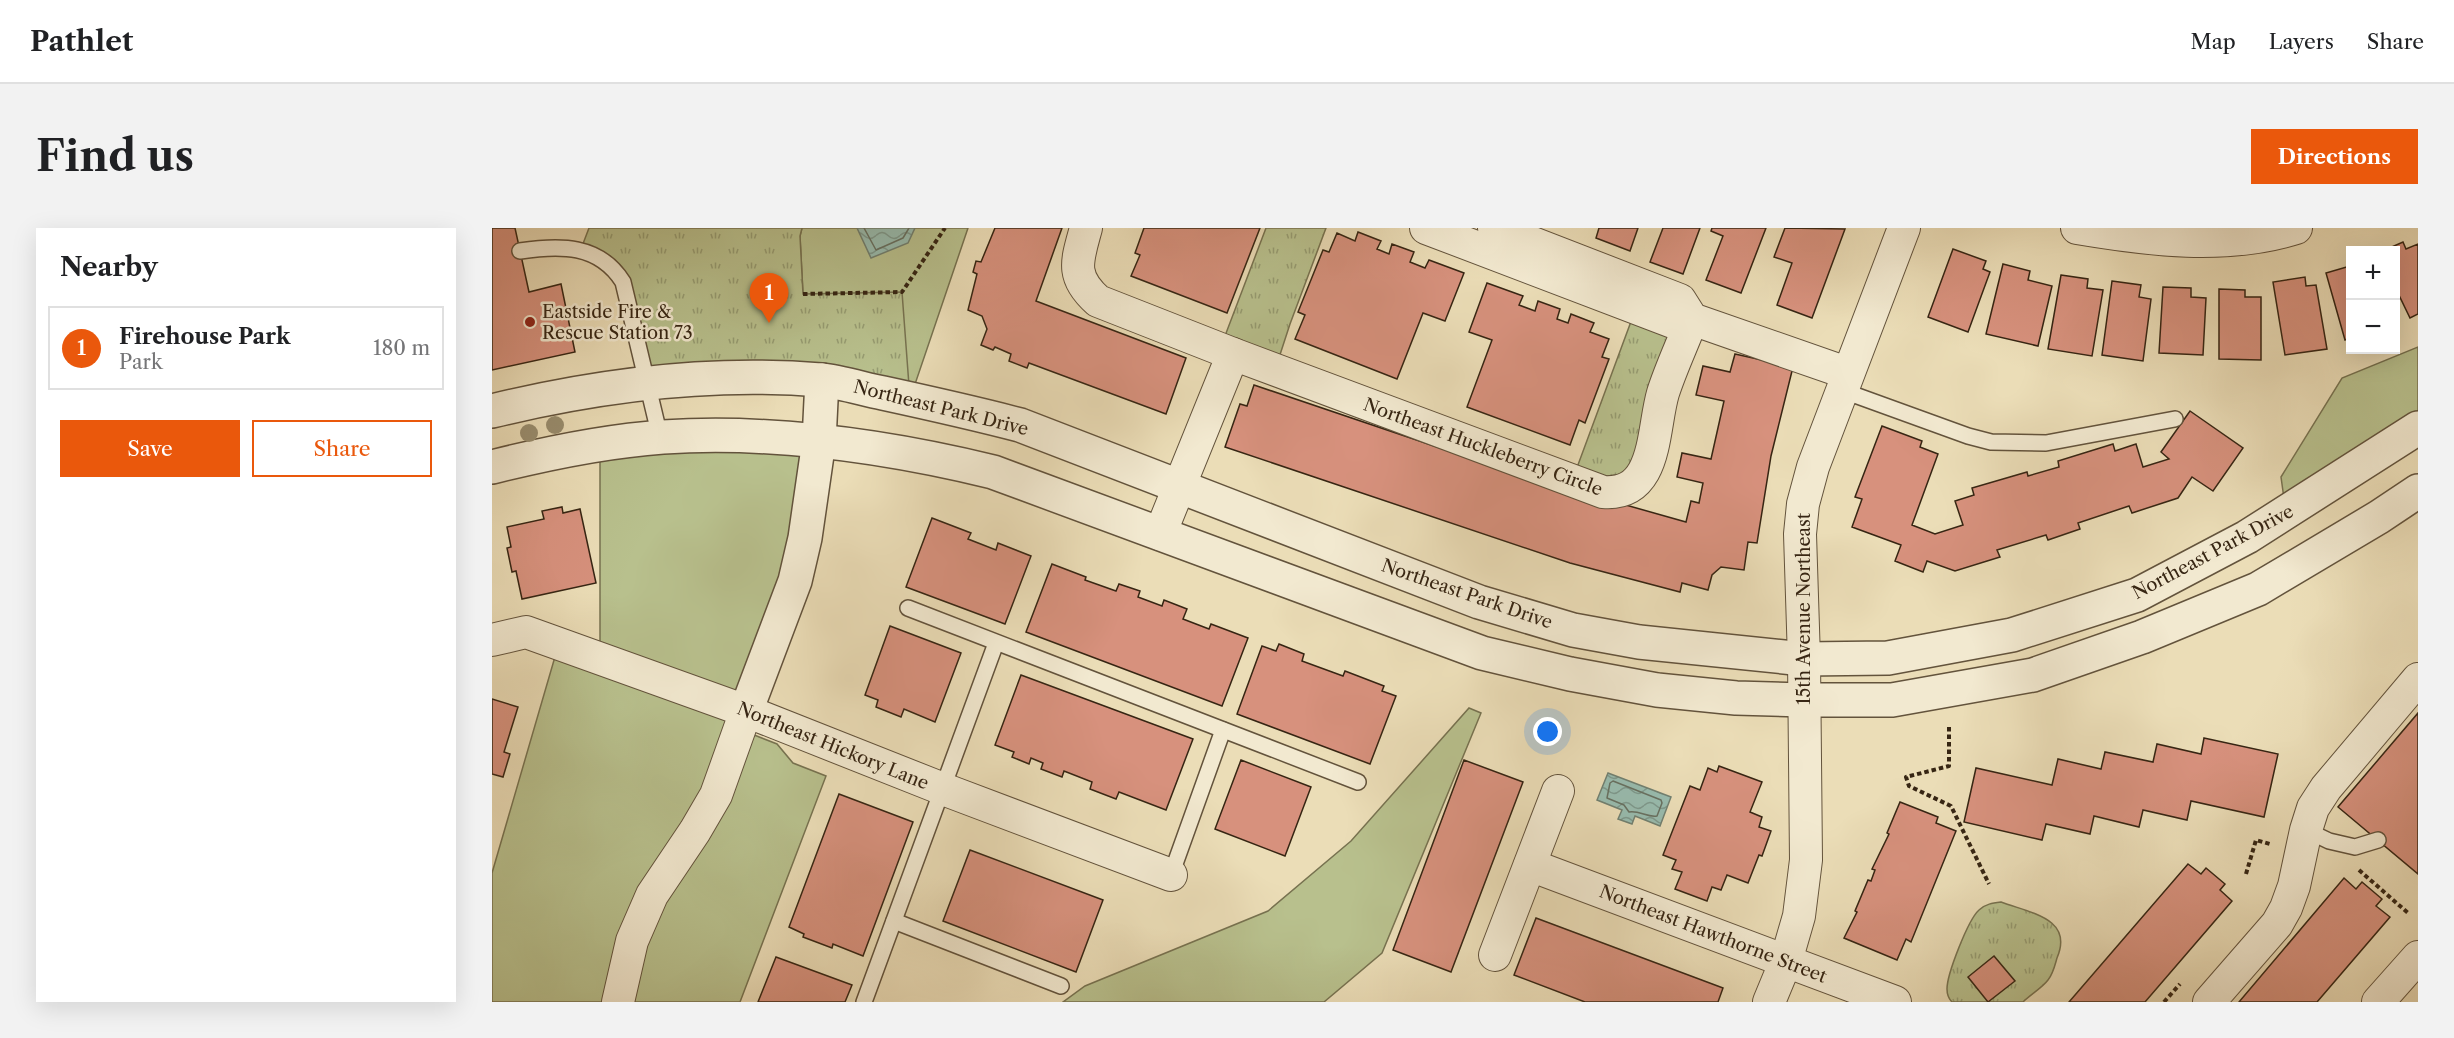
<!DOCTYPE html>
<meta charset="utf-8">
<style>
:root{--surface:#fff;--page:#f2f2f2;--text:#202124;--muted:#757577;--line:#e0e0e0;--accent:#ea580c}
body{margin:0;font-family:"Libre Caslon Text",serif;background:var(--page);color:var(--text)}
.controls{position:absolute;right:18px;top:18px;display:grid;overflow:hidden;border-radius:0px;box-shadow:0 6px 24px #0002}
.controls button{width:54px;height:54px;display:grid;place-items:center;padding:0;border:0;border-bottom:2px solid var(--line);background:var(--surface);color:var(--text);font:30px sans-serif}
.you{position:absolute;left:1056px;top:504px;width:21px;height:21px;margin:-15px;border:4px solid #fff;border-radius:50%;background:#1a73e8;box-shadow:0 0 0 9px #1a73e833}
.badge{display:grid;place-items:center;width:39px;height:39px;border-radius:50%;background:var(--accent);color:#fff;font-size:20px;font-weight:700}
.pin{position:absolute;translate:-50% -50px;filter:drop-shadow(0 2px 3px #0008)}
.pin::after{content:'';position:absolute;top:32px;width:21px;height:18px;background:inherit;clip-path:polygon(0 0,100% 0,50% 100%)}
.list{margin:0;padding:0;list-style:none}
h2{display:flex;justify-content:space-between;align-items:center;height:78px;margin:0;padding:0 24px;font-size:26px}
h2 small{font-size:20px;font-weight:400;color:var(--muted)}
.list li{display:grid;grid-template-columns:39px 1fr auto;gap:18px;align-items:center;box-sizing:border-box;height:84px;margin:0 12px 12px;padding:0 12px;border:2px solid var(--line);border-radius:0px}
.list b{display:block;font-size:22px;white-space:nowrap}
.list p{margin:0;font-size:20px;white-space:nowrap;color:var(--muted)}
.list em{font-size:20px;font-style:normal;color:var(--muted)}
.actions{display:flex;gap:12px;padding:18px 24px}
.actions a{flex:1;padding:14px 0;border:2px solid var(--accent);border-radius:0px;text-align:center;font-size:21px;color:var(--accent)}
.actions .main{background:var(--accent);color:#fff}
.map{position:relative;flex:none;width:1926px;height:774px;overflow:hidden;border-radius:0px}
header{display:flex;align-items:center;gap:36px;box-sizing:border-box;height:84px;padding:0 30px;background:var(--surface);border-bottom:2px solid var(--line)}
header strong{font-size:28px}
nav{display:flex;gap:33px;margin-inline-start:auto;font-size:21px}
.intro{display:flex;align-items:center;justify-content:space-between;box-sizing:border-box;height:144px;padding:0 36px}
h1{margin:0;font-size:42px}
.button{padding:15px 27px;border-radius:0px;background:var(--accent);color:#fff;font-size:21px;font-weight:700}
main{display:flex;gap:36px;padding:0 36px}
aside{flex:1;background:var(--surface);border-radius:0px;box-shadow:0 6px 24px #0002}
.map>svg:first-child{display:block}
.green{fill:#b8c08d;stroke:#777250;stroke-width:1.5}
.park{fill:url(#park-tufts);stroke:#777250;stroke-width:1.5}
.water{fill:url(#water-waves);stroke:#718071;stroke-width:1.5}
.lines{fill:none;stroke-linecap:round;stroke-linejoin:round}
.shore{stroke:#677061;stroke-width:1.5}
.building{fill:#d7917d;stroke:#362513;stroke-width:1.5}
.service-casing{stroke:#63533c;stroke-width:18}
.minor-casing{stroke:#63533c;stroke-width:34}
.tertiary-casing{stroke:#63533c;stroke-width:36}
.path{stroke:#362513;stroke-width:4;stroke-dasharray:4.5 3;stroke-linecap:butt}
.service{stroke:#f2e9d0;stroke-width:15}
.minor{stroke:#f2e9d0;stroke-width:32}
.tertiary{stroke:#f2e9d0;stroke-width:33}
.tree{fill:#998d6e}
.poi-dot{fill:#8f2418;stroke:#f2e9d0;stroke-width:2}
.labels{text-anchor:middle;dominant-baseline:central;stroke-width:5;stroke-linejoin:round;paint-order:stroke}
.poi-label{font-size:18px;fill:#362513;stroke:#f2e9d0;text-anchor:start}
.street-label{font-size:18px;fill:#362513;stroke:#f2e9d0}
</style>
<header>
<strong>Pathlet</strong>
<nav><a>Map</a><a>Layers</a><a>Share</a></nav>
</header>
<div class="intro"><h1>Find us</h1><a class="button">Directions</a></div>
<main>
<aside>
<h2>Nearby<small></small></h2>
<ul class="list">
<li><span class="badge">1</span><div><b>Firehouse Park</b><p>Park</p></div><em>180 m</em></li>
</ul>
<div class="actions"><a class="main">Save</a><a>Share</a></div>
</aside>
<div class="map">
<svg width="1926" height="774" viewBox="0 0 1926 774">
<defs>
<pattern id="park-tufts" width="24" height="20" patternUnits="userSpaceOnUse" patternTransform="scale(1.5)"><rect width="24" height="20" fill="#b8c08d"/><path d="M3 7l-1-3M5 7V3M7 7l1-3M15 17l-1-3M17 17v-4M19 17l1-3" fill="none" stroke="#969c72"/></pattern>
<pattern id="water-waves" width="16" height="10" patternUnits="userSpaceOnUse" patternTransform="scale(1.5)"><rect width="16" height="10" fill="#98bcaf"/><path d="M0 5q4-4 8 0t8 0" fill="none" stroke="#7d998d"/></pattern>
</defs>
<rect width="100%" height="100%" fill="#ebddb7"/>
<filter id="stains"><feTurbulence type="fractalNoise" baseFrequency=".00333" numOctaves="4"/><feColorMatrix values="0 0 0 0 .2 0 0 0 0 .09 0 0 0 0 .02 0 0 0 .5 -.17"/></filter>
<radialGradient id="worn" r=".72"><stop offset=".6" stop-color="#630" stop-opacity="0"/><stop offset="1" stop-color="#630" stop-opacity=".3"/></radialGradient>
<!-- green -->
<g class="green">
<path d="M310 0H476L418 171 311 66 308 8Z"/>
<path d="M1926 119V200L1794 285 1789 249 1850 150Z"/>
<path d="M327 213 247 501 285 516 301 535 334 548 248 774H0V645L67 415 108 429V218Z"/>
<path d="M977 480 989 485 890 725 832 774H571L593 758 776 683 859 613Z"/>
</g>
<!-- park -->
<g class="park">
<path d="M97 0H310L308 8 311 66 410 64 418 171 156 154 131 54 89 21Z"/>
<path d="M774 0H834L798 96 783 142 728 121Z"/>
<path d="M1144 80 1181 94 1152 243 1080 253Z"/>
<path d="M1509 674C1538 685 1582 690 1565 730 1563 737 1561 746 1556 752 1550 760 1539 766 1531 774H1460C1456 770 1455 766 1455 761 1455 746 1476 692 1487 682 1493 676 1501 675 1509 674Z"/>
</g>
<!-- water -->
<g class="water">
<path d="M365 0H423L416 15 379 30Z"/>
<path d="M1116 545 1179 569 1168 598 1143 588 1140 596 1126 591 1130 582 1105 572Z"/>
</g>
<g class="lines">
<!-- shore -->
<g class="shore">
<path d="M372 0 384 22 411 10 417 0"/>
<path d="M1121 553 1169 572 1170 575 1165 588C1156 590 1147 582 1137 584L1132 577 1115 570 1118 555Z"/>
</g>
</g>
<!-- building -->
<g class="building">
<path d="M0 0H23L37 64 69 56 83 124 0 142Z"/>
<path d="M503 0H570L544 73 694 130 674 186 537 135 535 140 517 133 519 126 503 119 501 122 489 117 495 101 490 88 476 82 485 46 481 44 484 33 489 34Z"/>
<path d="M652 0H768L735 85 639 48 648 27 643 25Z"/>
<path d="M1107 0H1146L1138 23 1104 10Z"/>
<path d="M1171 0H1208L1191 46 1158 34Z"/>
<path d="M1220 0H1274L1249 65 1214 52 1231 8 1219 3Z"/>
<path d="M1293 0 1353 1 1320 90 1285 77 1300 35 1282 29Z"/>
<path d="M866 4 889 13 885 21 897 26 900 16 922 24 918 34 933 40 937 32 972 45 953 93 931 85 905 151 803 111 813 87 806 84 831 22 837 24 845 5 863 13Z"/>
<path d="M1911 14 1914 21 1926 16V86L1918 90 1904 61V22H1893Z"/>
<path d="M1461 21 1494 33 1491 41 1498 44 1476 104 1436 89Z"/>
<path d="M1511 36 1538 43 1536 52 1560 58 1546 118 1494 106Z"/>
<path d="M1858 38V110L1853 112 1834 45Z"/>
<path d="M1569 47 1596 51 1595 60 1611 62 1600 128 1556 121Z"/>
<path d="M1813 49 1814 58 1824 57 1835 121 1793 127 1781 54Z"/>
<path d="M1620 53 1649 57 1647 69 1659 71 1651 133 1610 127Z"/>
<path d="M995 55 1031 68 1027 77 1043 83 1046 73 1068 81 1065 91 1076 95 1079 86 1102 95 1098 104 1117 111 1110 129 1117 131 1093 195 1087 192 1078 217 975 179 1000 112 977 104Z"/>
<path d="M1671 59 1699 60V69L1714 70 1711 127 1667 125Z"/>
<path d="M1727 61 1753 62V69H1769V132L1727 131Z"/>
<path d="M1243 126 1301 139 1279 228 1265 315 1256 314 1252 342 1229 339 1220 347 1216 362 1190 355 1188 364 1078 335 733 219 748 176 755 178 762 157 1031 248 1194 294 1199 273 1207 275 1211 255 1185 249 1190 225 1219 231 1232 173 1204 167 1211 138 1238 144Z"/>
<path d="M1698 183 1751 220 1721 263 1700 249 1686 270 1640 285 1637 278 1586 295 1588 301 1556 312 1554 307 1505 322 1508 329 1463 343 1435 333 1431 344 1403 333 1409 317 1360 299 1370 271 1363 269 1390 198 1430 213 1428 219 1446 226 1420 297 1443 306 1471 297 1463 273 1482 267 1480 260 1535 244 1536 248 1567 239 1566 233 1621 216 1623 223 1644 216 1651 239 1677 231 1669 224Z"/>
<path d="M70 279 71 285 88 281 104 355 30 371 24 343 20 344 15 320 19 319 15 299 52 291 50 283Z"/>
<path d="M440 290 479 305 476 311 504 322 506 315 539 328 513 396 414 359Z"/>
<path d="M560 336 594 349 593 352 624 363 627 356 648 363 646 369 670 378 672 372 695 381 691 391 717 401 719 396 756 410 730 478 534 404Z"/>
<path d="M398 398 469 425 443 494 412 481 409 489 384 479 386 472 373 467Z"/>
<path d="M787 416 812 426 810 433 851 448 853 443 892 458 890 463 904 468 878 536 745 486 770 418 784 423Z"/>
<path d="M529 447 701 511 674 582 627 564 624 571 598 561 600 554 572 543 570 549 549 541 551 535 539 530 537 536 520 529 522 524 503 517Z"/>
<path d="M0 471 26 479 12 524 18 526 11 549 0 546Z"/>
<path d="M1926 485V646L1846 579Z"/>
<path d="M1712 510 1786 526 1772 589 1699 573 1695 592 1651 582 1647 599 1602 588 1598 606 1554 596 1550 612 1472 594 1484 540 1560 557 1566 531 1609 541 1613 524 1661 534 1665 516 1709 526Z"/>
<path d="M749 532 819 559 793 628 723 601Z"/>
<path d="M972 532 1031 554 959 744 901 722Z"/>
<path d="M1227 538 1270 554 1258 584 1270 589 1267 599 1279 603 1270 628 1267 627 1256 655 1235 647 1229 662 1220 659 1215 673 1183 661 1190 644 1180 641 1184 632 1171 627 1198 558 1208 562 1216 540 1225 544Z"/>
<path d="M347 566 421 594 371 728 341 716 340 720 311 709 312 706 297 699Z"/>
<path d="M1408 574 1446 589 1444 595 1464 603 1419 714 1414 711 1405 732 1352 710 1365 684 1363 683 1376 652 1379 653 1383 642 1380 641 1397 606 1395 605Z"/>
<path d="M478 622 611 672 584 744 451 693Z"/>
<path d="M1696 636 1709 646 1714 640 1733 656 1728 662 1740 673 1653 774H1577Z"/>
<path d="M1852 650 1864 661 1870 654 1890 671 1884 678 1898 689 1825 774H1747Z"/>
<path d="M1044 690 1231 760 1226 774H1093L1022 747Z"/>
<path d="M1502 728 1523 753 1496 774 1476 749Z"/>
<path d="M284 729 360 757 353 774H266Z"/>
</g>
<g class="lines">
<!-- service casing -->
<g class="service-casing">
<g id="service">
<path d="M28 23C68 17 107 16 131 54L168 209"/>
<path d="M1349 162 1476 208 1499 214 1554 215 1683 191"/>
<path d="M416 380 866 554"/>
<path d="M1814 602 1837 613 1863 619 1886 612"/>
<path d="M679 647 731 502"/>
<path d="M402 693 569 758"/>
<path d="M372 774 504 415"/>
</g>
</g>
<!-- minor casing -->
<g class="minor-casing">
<g id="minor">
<path d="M594 0C585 33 578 48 606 73L741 126 1111 264C1166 268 1160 202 1171 165 1179 140 1191 115 1200 91"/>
<path d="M934 0 1181 94 1200 91"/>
<path d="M1002 0 1188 72 1200 91 1355 145"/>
<path d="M1585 0C1656 12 1734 22 1804 0"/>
<path d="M668 306 741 126"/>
<path d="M0 412 34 404 254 483 451 561 679 647"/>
<path d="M1038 637 1403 774"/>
<path d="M1003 727 1066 563"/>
<path d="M126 774 140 713 160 667 203 603 224 567 254 483"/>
<path d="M1277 774 1294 733 1307 688 1314 632 1312 431 1308 306 1311 276 1321 239 1412 0"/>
<path d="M1717 774 1785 696 1794 680 1802 658 1814 602 1821 580 1834 560 1926 451"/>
<path d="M1886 774 1926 729"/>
</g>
</g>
<!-- tertiary casing -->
<g class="tertiary-casing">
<g id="tertiary">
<path d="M0 183C107 157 219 143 329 152 349 154 371 161 391 165 437 175 482 185 528 197L987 374 1081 402 1147 414 1312 431 1396 430 1520 407 1645 367 1755 309 1926 200"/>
<path d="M0 239C56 225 114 213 171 209 281 202 394 218 501 244L990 425 1078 446 1165 462 1244 470 1312 472H1400L1541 447 1650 409 1766 361 1887 289 1926 263"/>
<path d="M254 483 303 353 313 310 327 213 330 152"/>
</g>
</g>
<!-- path -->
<g class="path">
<path d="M311 66 410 64 453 0"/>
<path d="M1457 499V538L1414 549 1417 558 1459 578 1497 656"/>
<path d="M1867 642 1916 685"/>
<path d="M1754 646 1764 612 1778 616"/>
<path d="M1672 774 1688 756"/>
</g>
<!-- service -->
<use href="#service" class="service"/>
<!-- minor -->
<use href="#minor" class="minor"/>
<!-- tertiary -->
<use href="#tertiary" class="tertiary"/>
</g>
<!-- trees -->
<g class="tree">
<circle cx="63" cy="197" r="9"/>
<circle cx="37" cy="205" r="9"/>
</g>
<!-- markers -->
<circle class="poi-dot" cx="38" cy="94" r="6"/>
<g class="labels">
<!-- poi labels -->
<g class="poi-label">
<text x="50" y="84">Eastside Fire &amp;<tspan x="50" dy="21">Rescue Station 73</tspan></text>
</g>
<!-- street labels -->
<g class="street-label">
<text transform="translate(449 180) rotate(14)">Northeast Park Drive</text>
<text transform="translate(991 219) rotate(20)">Northeast Huckleberry Circle</text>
<text transform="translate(1721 324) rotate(-28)">Northeast Park Drive</text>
<text transform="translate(975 366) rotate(19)">Northeast Park Drive</text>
<text transform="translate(1312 381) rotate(-90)">15th Avenue Northeast</text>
<text transform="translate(341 518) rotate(22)">Northeast Hickory Lane</text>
<text transform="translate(1221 706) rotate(21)">Northeast Hawthorne Street</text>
</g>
</g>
<rect width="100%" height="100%" filter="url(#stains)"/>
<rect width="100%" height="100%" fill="url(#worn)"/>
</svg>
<div class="controls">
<button>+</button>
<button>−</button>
</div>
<div class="you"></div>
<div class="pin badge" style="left:277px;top:95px">1</div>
</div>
</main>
